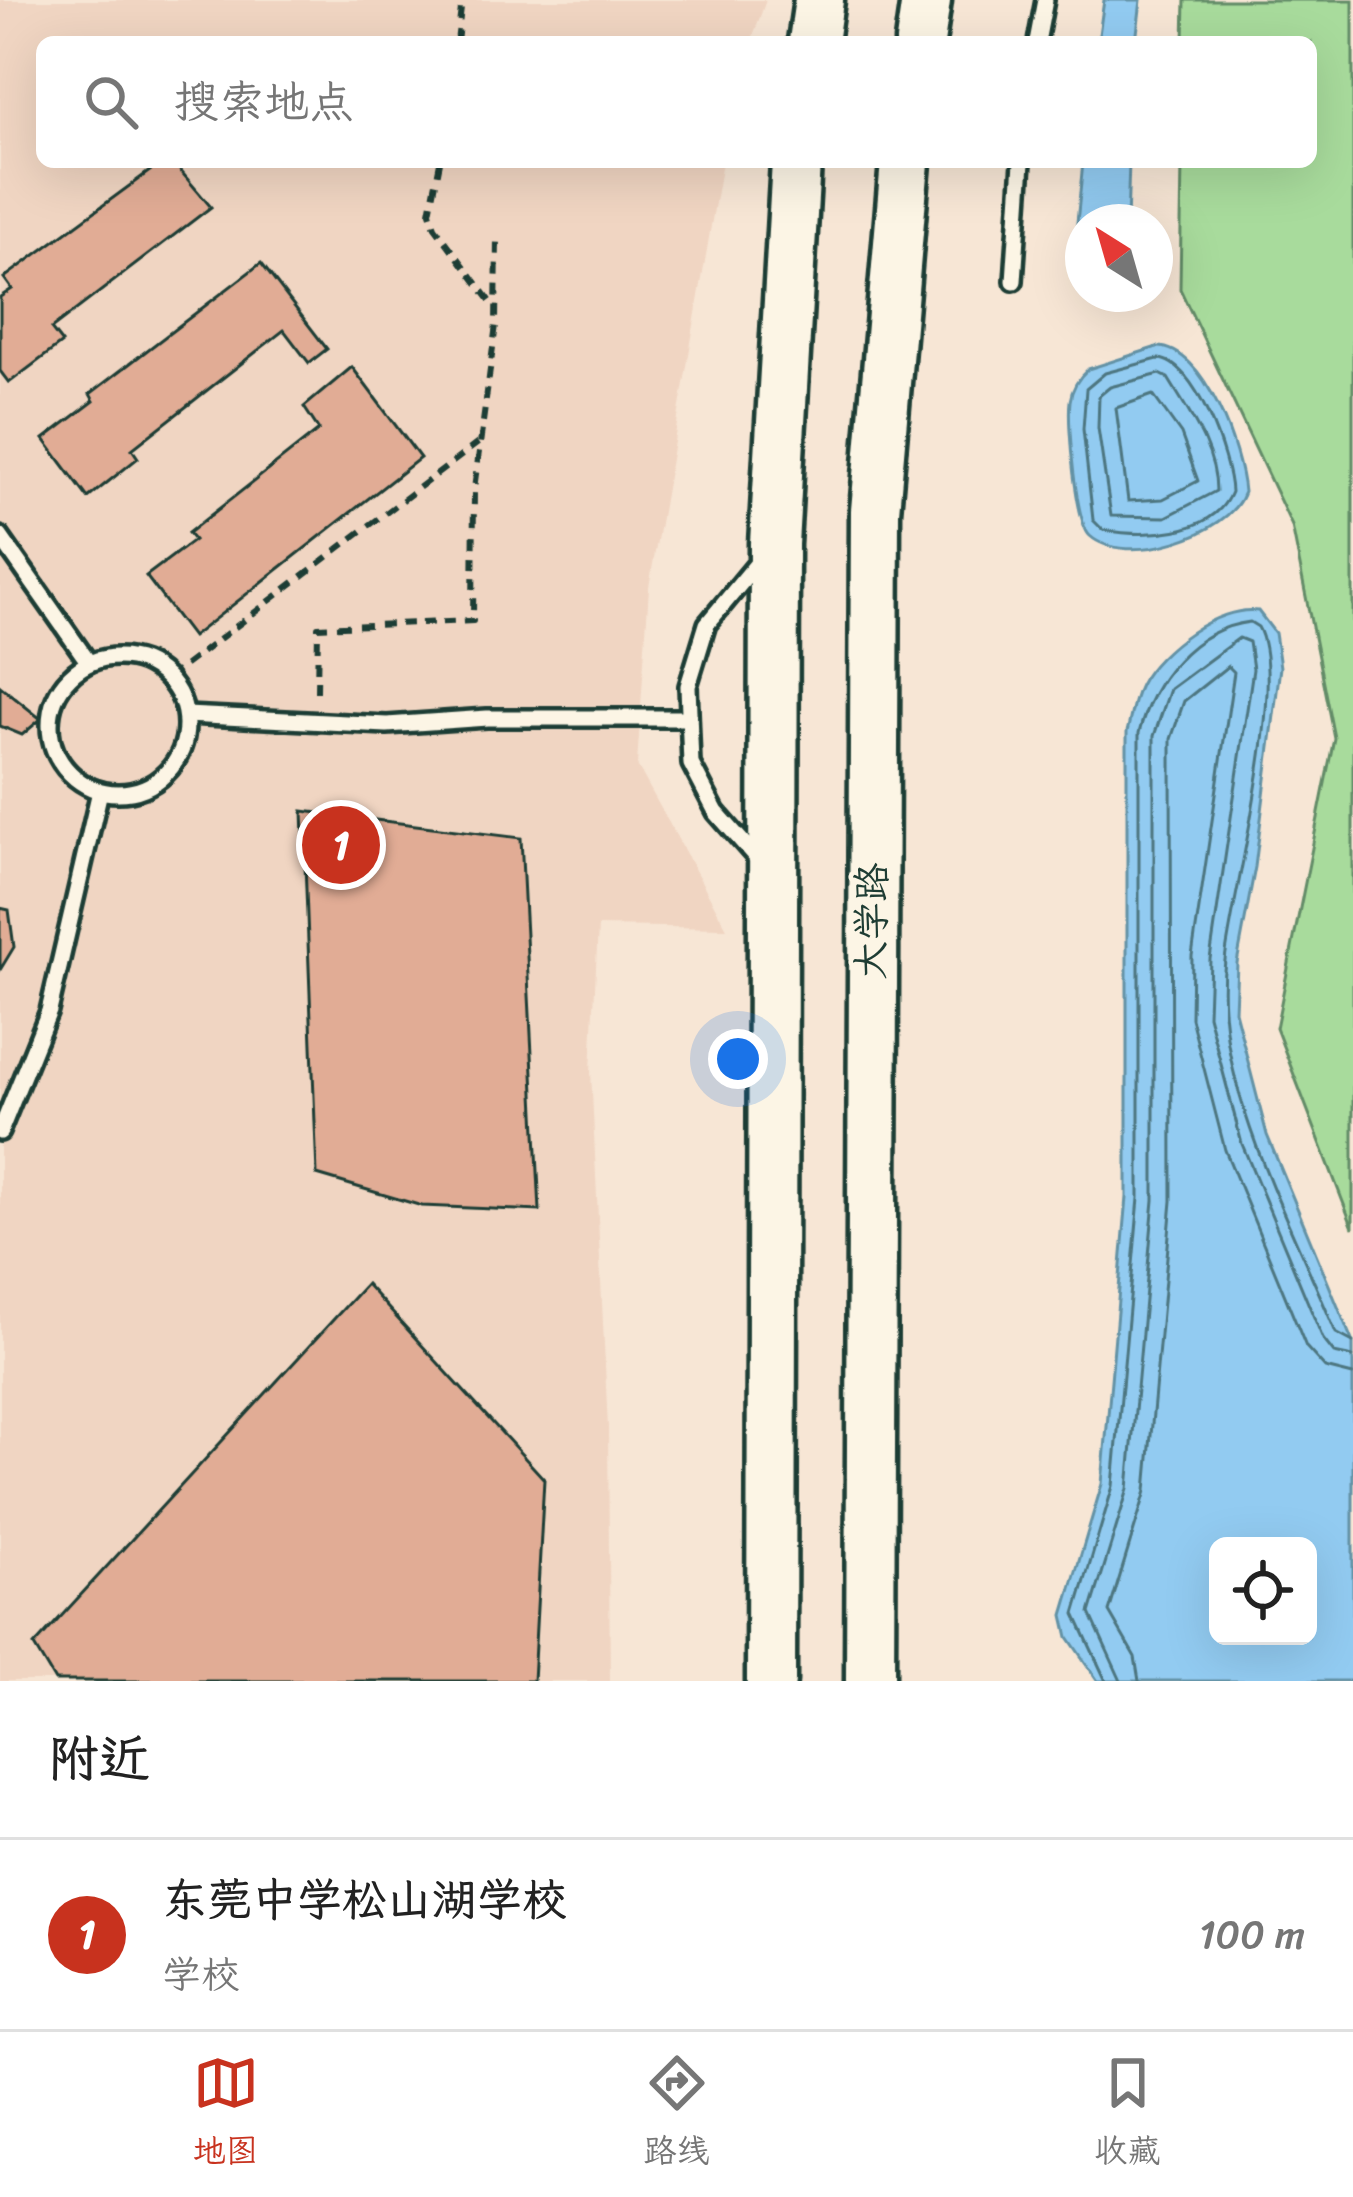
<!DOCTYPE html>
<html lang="zh">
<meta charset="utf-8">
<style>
:root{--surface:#fff;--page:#f6f6f6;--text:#222;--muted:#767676;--line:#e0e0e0;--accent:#c8321e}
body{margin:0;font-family:Sriracha,"LXGW WenKai TC",sans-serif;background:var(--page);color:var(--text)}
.controls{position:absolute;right:36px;bottom:36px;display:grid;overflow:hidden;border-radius:18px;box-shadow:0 12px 48px #0002}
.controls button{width:108px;height:108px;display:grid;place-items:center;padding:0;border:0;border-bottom:3px solid var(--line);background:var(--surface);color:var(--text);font:60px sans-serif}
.compass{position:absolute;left:1065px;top:204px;width:108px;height:108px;border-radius:50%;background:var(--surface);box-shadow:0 12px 48px #0002;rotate:323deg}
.you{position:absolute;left:738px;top:1059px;width:42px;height:42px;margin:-30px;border:9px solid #fff;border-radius:50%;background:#1a73e8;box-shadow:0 0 0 18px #1a73e833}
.badge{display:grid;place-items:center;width:78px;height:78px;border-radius:50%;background:var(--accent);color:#fff;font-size:39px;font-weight:700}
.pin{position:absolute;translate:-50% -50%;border:6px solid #fff;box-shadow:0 3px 12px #0006}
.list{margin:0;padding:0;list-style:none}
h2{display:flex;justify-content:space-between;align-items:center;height:156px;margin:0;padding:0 48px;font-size:51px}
h2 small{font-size:39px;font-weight:400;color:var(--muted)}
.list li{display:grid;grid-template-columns:78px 1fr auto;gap:36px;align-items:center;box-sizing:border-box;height:192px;padding:0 48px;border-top:3px solid var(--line)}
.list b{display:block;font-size:45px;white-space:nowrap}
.list p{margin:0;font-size:39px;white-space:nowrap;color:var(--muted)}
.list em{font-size:39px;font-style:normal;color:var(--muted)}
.icon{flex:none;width:66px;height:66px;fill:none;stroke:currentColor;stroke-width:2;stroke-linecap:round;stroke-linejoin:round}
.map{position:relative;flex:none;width:1353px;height:1681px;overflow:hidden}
.search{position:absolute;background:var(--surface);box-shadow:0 12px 48px #0002;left:36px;right:36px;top:36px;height:132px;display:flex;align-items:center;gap:30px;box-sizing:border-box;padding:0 42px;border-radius:18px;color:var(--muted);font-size:45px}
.sheet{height:348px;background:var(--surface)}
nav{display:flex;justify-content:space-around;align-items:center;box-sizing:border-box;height:168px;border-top:3px solid var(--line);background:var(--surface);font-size:33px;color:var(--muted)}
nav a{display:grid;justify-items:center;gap:6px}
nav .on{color:var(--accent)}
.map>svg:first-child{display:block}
.built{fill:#f0d5c2}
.green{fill:#a8db9c;stroke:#648c68;stroke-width:3}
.water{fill:#92cbf1;stroke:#6492a5;stroke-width:3;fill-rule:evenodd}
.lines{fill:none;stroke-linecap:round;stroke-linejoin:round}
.shore{stroke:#4d7680;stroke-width:3}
.building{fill:#e1ac95;stroke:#1f3d34;stroke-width:3}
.lane-casing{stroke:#1f3d34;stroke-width:24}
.primary-casing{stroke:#1f3d34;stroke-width:57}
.path{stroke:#1f3d34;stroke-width:6;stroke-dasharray:12 9;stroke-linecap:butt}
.lane{stroke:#fcf5e5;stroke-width:15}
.primary{stroke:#fcf5e5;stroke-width:48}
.labels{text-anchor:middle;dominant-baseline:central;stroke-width:9;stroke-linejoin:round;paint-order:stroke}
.street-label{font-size:39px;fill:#1f3d34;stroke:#fcf5e5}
</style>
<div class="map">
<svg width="1353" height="1681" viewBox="0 0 1353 1681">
<rect width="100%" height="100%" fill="#f7e6d5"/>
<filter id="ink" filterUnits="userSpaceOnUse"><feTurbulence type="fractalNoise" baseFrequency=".00833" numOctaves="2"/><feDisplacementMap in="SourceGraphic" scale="24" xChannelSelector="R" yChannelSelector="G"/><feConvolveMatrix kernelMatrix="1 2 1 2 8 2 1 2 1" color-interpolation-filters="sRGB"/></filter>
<g filter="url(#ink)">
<!-- built -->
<path class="built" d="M0 0H766L751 42H42V162H722L649 587 637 765 727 928 598 926 591 1071 608 1428 610 1681H0Z"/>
<!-- green -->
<path class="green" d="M1185 0H1353V1228L1276 1028 1334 738 1292 526 1180 289 1182 162H1311V42H1184Z"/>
<!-- water -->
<g class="water">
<path d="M1104 0H1141L1136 42H1098Z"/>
<path d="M1083 162H1129L1127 222H1083V246L1076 233Z"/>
<path d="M1157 347C1205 346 1241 452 1244 492 1230 535 1126 568 1090 536 1076 524 1067 423 1070 401 1072 387 1078 378 1088 369Z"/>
<path d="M1258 611 1275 633 1280 667 1255 867 1237 963 1235 1011 1267 1135 1353 1343V1681H1098L1068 1637 1063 1615 1102 1484 1127 1197V732C1131 717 1133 699 1140 685 1158 650 1218 605 1258 611ZM1308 1546V1636H1218V1546Z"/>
</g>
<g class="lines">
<!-- shore -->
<g class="shore">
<path d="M1158 359C1195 360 1230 459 1231 492 1213 537 1142 537 1103 530L1093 520 1083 429 1086 389 1105 373Z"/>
<path d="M1160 374 1168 378C1189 413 1216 449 1216 491L1166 517 1111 516 1098 428 1099 396 1110 387Z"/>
<path d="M1153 395 1181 434 1198 481 1163 499 1128 501 1116 408Z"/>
<path d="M1106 1681 1075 1614 1113 1486 1139 1198V733C1152 681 1192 629 1250 622L1258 627C1289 681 1233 892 1225 960 1210 1081 1292 1224 1336 1333L1353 1342"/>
<path d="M1121 1681 1090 1613 1128 1489 1154 1200V736L1170 689 1239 638 1249 642 1253 669 1210 959 1208 1015 1242 1144 1323 1339 1334 1353 1353 1357"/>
<path d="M1139 1681 1135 1657 1109 1612 1146 1491 1172 1201 1171 739 1184 701 1228 666 1234 672 1192 956 1191 1018 1225 1150 1306 1347 1325 1368 1353 1375"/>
</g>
</g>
<!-- building -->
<g class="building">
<path d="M162 162H173L211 207 51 329 62 343 9 383 0 371V297L12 289 4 278Z"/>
<path d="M261 263 327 349 309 363 284 330 132 449 138 458 88 498 44 439 94 401 90 394Z"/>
<path d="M352 367 420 458 192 637 146 576 194 540 188 533 319 430 304 407Z"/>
<path d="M0 686 41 719 22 735 0 726Z"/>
<path d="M303 811 521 838 540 1211 422 1206 317 1175Z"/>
<path d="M0 908 9 910 14 947 0 970Z"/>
<path d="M366 1284 544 1479 533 1681H55L34 1646Z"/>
</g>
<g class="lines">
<!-- lane casing -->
<g class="lane-casing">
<g id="lane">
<path d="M1037 42 1045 0"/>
<path d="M1014 281 1022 162"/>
<path d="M0 536 89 663"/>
<path d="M760 560 707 624 688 686 691 764 716 812 761 863"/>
<circle cx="118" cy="725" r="68"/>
<path d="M186 715 387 725 487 718H689"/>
<path d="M0 1132 49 1011 100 791"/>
</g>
</g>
<!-- primary casing -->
<g class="primary-casing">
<g id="primary">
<path d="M813 42 819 0"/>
<path d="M920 42 926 0"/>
<path d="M771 1681 774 544 796 162"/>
<path d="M870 1681 875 511 905 162"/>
</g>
</g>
<!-- path -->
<g class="path">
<path d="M457 42 462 0"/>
<path d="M440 162 430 212 435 227 492 303"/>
<path d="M168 678 478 443"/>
<path d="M317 692 318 627 473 621 474 489 496 325 497 236"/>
</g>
<!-- lane -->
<use href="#lane" class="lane"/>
<!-- primary -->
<use href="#primary" class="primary"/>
</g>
</g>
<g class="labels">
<!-- street labels -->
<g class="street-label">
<text transform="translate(871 921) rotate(-89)">大学路</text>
</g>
</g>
</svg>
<div class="controls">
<button><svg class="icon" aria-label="locate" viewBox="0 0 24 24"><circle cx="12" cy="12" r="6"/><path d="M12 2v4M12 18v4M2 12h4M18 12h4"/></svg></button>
</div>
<svg class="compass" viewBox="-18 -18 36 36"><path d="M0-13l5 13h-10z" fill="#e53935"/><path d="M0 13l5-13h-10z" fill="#767676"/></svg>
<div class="you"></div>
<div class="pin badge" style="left:341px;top:845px">1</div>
<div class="search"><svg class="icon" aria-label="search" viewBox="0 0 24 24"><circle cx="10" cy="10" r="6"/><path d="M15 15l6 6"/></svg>搜索地点</div>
</div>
<section class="sheet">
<h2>附近<small></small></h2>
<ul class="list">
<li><span class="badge">1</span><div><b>东莞中学松山湖学校</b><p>学校</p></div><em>100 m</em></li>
</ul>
</section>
<nav>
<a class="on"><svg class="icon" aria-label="map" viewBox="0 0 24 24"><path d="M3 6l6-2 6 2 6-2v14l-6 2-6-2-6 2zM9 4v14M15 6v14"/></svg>地图</a>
<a><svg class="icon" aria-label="directions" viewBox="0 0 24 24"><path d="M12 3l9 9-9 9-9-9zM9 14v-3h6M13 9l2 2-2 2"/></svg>路线</a>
<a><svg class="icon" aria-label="saved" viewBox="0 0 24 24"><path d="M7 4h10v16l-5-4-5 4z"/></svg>收藏</a>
</nav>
